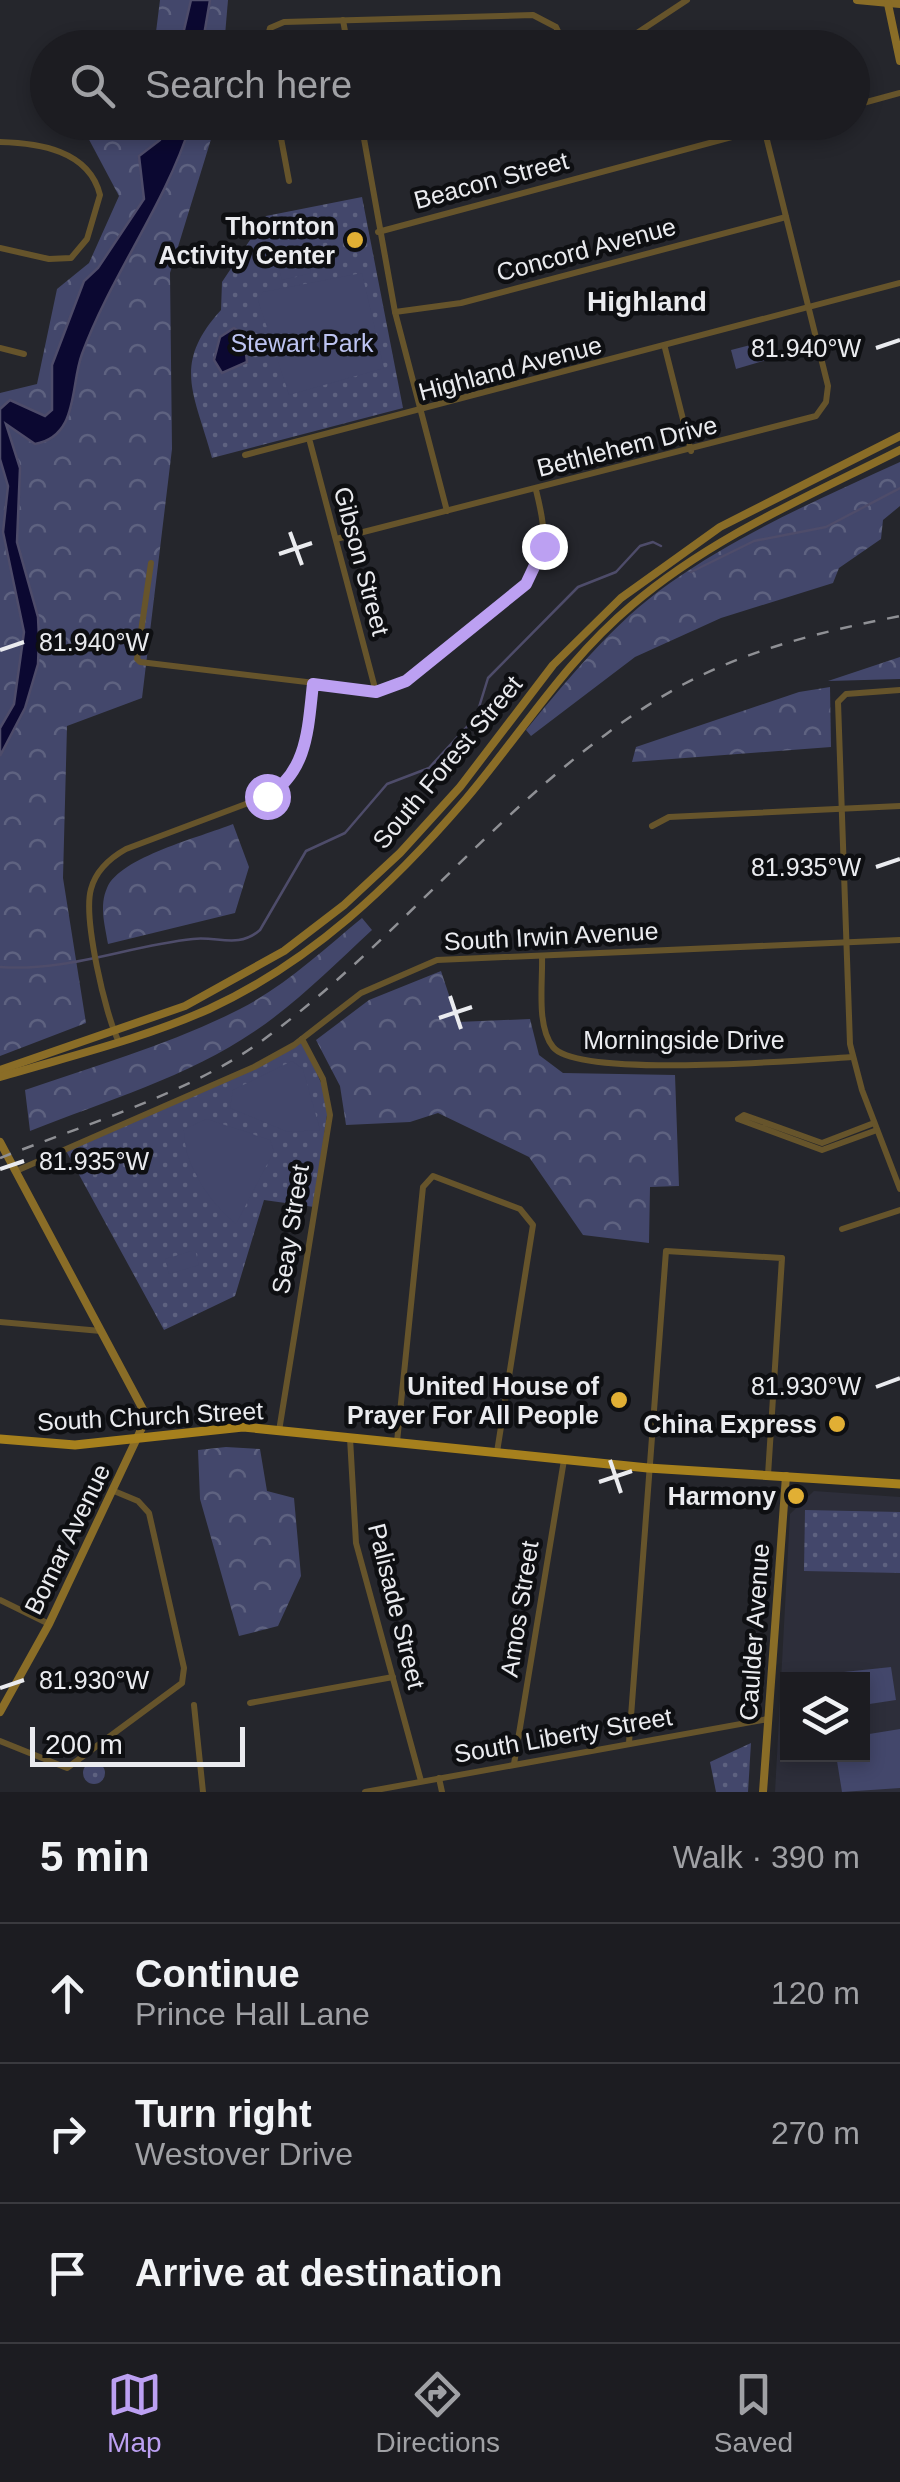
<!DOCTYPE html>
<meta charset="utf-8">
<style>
:root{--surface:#1c1c21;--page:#29292e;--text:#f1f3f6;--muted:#a0a1a5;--line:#3a3a3f;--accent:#bca0f2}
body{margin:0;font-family:Helvetica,sans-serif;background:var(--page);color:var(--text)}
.controls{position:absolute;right:30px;bottom:30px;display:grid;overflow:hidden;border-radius:0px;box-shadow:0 5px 15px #0003}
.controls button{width:90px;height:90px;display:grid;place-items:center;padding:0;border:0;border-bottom:2px solid var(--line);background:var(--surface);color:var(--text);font:50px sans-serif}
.scale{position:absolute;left:30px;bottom:25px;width:215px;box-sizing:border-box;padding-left:10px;border:5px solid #eaebef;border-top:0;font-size:28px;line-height:35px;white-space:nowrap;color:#eaebef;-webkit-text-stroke:8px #0e0f12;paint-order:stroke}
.stop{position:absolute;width:30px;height:30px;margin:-22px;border:8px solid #bca0f2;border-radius:50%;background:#fff}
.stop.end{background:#bca0f2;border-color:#fff;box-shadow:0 2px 10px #0008}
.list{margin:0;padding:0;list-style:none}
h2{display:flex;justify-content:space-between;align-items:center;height:130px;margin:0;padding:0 40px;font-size:42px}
h2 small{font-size:32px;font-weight:400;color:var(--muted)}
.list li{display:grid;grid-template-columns:65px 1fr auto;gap:30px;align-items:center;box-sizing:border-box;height:140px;padding:0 40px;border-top:2px solid var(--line)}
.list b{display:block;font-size:38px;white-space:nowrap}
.list p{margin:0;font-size:32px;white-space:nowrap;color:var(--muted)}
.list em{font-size:32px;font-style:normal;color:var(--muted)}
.icon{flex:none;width:55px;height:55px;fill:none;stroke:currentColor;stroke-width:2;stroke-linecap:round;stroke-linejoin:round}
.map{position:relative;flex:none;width:900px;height:1792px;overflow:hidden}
.search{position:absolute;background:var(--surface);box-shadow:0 5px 15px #0003;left:30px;right:30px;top:30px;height:110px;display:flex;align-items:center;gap:25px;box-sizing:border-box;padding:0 35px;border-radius:55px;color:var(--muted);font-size:38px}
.sheet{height:550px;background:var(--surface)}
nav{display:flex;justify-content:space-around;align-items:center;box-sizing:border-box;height:140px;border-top:2px solid var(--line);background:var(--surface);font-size:28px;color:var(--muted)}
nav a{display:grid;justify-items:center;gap:5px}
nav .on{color:var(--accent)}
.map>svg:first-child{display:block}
.built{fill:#2d2e3a;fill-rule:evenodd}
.green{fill:url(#green-dots)}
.forest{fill:url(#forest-crowns)}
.pitch{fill:#43476b}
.water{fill:#0b0831;stroke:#4e4c6a;stroke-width:2.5}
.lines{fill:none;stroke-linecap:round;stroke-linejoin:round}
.stream{stroke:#4e4c6a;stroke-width:2.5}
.street{stroke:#66542b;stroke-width:6}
.secondary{stroke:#8a6d27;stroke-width:8}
.primary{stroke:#a6801d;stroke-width:9}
.rail{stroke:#8f9095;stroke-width:2.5;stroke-dasharray:12 12;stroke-linecap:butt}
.route{stroke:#bca0f2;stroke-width:12}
.ticks{fill:none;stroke:#eaebef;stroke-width:4}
.poi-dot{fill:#e1af34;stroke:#0e0f12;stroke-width:4}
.labels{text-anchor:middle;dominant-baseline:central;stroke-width:9;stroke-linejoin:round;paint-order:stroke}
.street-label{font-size:25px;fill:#eaebef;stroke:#0e0f12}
.poi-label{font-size:25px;font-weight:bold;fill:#eaebef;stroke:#0e0f12;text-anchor:end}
.park-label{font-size:25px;fill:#bdc4f2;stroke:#0e0f12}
.neighbourhood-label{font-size:28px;font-weight:bold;fill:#eaebef;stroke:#0e0f12}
.ticks-label{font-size:25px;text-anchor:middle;fill:#eaebef;stroke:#0e0f12;stroke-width:9;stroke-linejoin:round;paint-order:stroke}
</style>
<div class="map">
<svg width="900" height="1792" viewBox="0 0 900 1792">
<defs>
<pattern id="green-dots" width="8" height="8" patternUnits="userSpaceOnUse" patternTransform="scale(2.5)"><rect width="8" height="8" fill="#43476b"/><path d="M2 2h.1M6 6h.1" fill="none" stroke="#5e6280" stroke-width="1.8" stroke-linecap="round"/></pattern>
<pattern id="forest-crowns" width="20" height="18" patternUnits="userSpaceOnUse" patternTransform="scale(2.5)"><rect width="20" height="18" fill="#43476b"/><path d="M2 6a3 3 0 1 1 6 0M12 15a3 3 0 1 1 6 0" fill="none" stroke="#5e6280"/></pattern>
</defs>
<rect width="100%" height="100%" fill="#25262c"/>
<!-- built -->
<path class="built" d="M814 1491 900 1497V1792H775L790 1514ZM788 1680H862V1754H788Z"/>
<!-- green -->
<g class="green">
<path d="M362 197 403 408 212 458C195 394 171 365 221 310L222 282 266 216Z"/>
<path d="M302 1039 329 1101 314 1207 264 1200 235 1296 164 1330 65 1149 227 1080Z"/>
<path d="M805 1510 900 1512V1573L804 1571Z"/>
<path d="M751 1743 748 1792H716L710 1762Z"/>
<circle cx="94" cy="1773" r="11"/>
</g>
<!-- forest -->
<g class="forest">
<path d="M160 0H228L224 47 154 48Z"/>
<path d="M90 123H216L170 273 172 449 142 698 67 726 63 878 86 1023 0 1056V393L37 384 57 289 89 263 119 196 85 132Z"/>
<path d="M900 462V506L883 520 881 539 839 568 833 583 721 618 635 657 531 736 526 730C569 678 614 622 670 583 741 533 821 498 900 462Z"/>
<path d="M900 657V679L828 681Z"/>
<path d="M830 687 831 747 632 762 636 747 799 692Z"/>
<path d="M233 824 249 867 235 913 108 944C105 925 99 906 107 888 120 857 201 837 233 824Z"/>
<path d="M362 918 372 930C334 965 298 1002 255 1031 188 1077 105 1101 30 1131L25 1090C97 1065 172 1044 240 1009 285 986 323 950 362 918Z"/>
<path d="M441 971 458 1022 530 1019 539 1055 563 1073 675 1075 679 1186 650 1187 649 1243 583 1235 529 1157 438 1113 410 1122 346 1125 340 1086 316 1040 369 1000Z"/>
<path d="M226 1447 260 1449 267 1491 294 1498 301 1576 278 1626 239 1636 200 1499 198 1450Z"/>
</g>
<!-- pitch -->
<g class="pitch">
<path d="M304 237 307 252 278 258 274 243Z"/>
<path d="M308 258 311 273 282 280 278 265Z"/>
<path d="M362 273 384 368 289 395 258 300 263 292Z"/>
<path d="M762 342 767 360 736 369 731 350Z"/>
<path d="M292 1061 303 1069 320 1130 288 1132 230 1108 233 1090Z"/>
<path d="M207 1119 270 1140 274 1151 236 1224C210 1203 183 1164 184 1129Z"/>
<path d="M195 1250 199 1265 169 1274 165 1259Z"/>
<path d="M891 1667 896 1700 863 1705 862 1680 806 1676Z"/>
<path d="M900 1729V1788L842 1792 836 1755 862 1754 863 1735Z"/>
</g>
<!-- water -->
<g class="water">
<path d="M191 0H210L202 47H180Z"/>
<path d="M166 123H191C165 206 112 273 82 354 70 386 79 436 35 444L6 424 20 468 17 542 38 617 39 638 38 664 25 708 0 756V728L14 704 24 632 3 532 8 486 0 459V409L10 400 45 416 52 410V365L84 281 98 268 144 199 139 156 160 140Z"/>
<path d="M234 328 244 335 247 362 222 373 214 360 220 337Z"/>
</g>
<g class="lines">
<!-- stream -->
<g class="stream">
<path d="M691 572 754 541 826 527 900 488"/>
<path d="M0 967C67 972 127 946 193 939 218 936 238 949 260 930L306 851 345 833 387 784 429 768 476 717 488 678 578 587 616 572 640 546 653 542 661 546"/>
</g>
<!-- street -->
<g class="street">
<path d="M343 20 348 48"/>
<path d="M265 48 270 28 284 22 533 15 556 27 566 48"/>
<path d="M568 48 634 35 687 0"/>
<path d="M852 106 900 93"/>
<path d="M278 122 289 181"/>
<path d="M361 122 395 312 447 511"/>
<path d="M362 125 378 122"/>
<path d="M0 142C38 143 89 150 100 195L87 239 71 258 49 259 0 248"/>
<path d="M378 232 788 122"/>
<path d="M395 312 461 303 786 217"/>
<path d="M0 348 24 354"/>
<path d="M665 348 691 451"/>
<path d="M310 442 376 692"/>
<path d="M245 455 900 283"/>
<path d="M336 539 816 416 826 402 828 386 764 128"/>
<path d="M151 563 137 659 140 662 382 691 406 681 530 578C550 548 544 522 536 490"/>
<path d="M900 690 846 694 838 702 850 1044 862 1090 900 1189"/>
<path d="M652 826 669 817 900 806"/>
<path d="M542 956C543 982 536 1026 553 1047 578 1079 804 1060 852 1057"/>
<path d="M119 1042C105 1015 83 917 91 889 96 870 110 858 126 849L267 796C308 772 308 727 313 685"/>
<path d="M874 1123 822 1143 744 1115 738 1119 822 1150 877 1130"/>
<path d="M16 1171 254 1067 294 1045 361 993 437 960 900 940"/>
<path d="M842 1229 900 1210"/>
<path d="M0 1322 101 1331"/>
<path d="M279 1431 330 1115 323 1079 302 1039"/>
<path d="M350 1438 356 1543 421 1781"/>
<path d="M397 1442 423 1187 433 1176 520 1209 533 1225 497 1452"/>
<path d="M0 1600 49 1624"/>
<path d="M250 1703 393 1677"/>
<path d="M194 1705 203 1792"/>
<path d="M0 1741 67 1768 182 1683 184 1668 149 1513 138 1501 114 1491"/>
<path d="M629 1743 666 1251 782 1258 768 1475"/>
<path d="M514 1764 564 1460"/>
<path d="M439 1778 442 1792"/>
<path d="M365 1792 768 1719"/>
</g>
<!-- secondary -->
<g class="secondary">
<path d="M857 0 900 4"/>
<path d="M888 4 900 61"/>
<path d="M0 1070 185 1006 284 951 344 905 400 853 460 787 553 665 621 598 720 527 900 436"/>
<path d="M0 1077C70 1056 142 1039 209 1009 311 962 392 885 465 800 521 734 565 661 632 605 712 537 807 497 900 450"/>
<path d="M0 1142 147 1417 49 1624 0 1712"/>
<path d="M763 1792 786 1476"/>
</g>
<!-- primary -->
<path class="primary" d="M0 1439 75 1445 243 1427 648 1468 900 1484"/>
<!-- rail -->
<path class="rail" d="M0 1158C79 1127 188 1093 256 1045 408 937 519 774 684 684 752 648 825 631 900 616"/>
</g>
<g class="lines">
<!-- route -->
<path class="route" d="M267 796C308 772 308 727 313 684L376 692 406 681 526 584 544 546"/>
</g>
<!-- ticks -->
<path class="ticks" d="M876 348 900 340M290 532 302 565M279 554 312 543M0 650 24 642M876 867 900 859M450 996 461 1029M439 1018 472 1007M0 1169 24 1161M876 1387 900 1378M610 1460 621 1493M599 1482 632 1471M0 1688 24 1680"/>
<!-- markers -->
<g class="poi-dot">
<circle cx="355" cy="240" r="10"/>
<circle cx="619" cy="1400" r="10"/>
<circle cx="837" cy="1424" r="10"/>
<circle cx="796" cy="1496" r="10"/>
</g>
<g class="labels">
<!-- street labels -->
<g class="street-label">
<text transform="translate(491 180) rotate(-15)">Beacon Street</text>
<text transform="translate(586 249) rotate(-15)">Concord Avenue</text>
<text transform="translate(510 368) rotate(-15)">Highland Avenue</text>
<text transform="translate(627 446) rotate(-14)">Bethlehem Drive</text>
<text transform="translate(362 561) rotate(75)">Gibson Street</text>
<text transform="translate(447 762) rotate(-50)">South Forest Street</text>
<text transform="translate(551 936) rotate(-3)">South Irwin Avenue</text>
<text x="684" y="1040">Morningside Drive</text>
<text transform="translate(290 1229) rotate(-81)">Seay Street</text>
<text transform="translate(150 1416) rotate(-3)">South Church Street</text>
<text transform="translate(67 1539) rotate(-64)">Bomar Avenue</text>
<text transform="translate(397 1606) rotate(76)">Palisade Street</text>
<text transform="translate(519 1609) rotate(-81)">Amos Street</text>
<text transform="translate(754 1632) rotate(-86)">Caulder Avenue</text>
<text transform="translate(563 1735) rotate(-10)">South Liberty Street</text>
</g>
<!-- poi labels -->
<g class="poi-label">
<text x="335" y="226">Thornton<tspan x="335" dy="29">Activity Center</tspan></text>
<text x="599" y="1386">United House of<tspan x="599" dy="29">Prayer For All People</tspan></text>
<text x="817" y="1424">China Express</text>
<text x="776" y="1496">Harmony</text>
</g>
<!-- park labels -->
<g class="park-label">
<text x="302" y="343">Stewart Park</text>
</g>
<!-- neighbourhood labels -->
<g class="neighbourhood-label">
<text x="647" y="301">Highland</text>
</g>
</g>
<g class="ticks-label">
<text x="806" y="357">81.940°W</text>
<text x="94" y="651">81.940°W</text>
<text x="806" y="876">81.935°W</text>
<text x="94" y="1170">81.935°W</text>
<text x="806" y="1395">81.930°W</text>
<text x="94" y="1689">81.930°W</text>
</g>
</svg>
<div class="controls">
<button><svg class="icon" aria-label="layers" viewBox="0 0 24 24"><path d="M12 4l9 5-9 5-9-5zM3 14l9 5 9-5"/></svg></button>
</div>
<div class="scale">200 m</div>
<div class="stop" style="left:267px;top:796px"></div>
<div class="stop end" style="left:544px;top:546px"></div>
<div class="search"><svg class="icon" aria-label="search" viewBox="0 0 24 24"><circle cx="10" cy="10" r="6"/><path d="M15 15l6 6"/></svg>Search here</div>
</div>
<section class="sheet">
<h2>5 min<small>Walk · 390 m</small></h2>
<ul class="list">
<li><svg class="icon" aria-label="ahead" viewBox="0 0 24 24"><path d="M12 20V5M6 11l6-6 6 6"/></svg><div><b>Continue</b><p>Prince Hall Lane</p></div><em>120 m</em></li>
<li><svg class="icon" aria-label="right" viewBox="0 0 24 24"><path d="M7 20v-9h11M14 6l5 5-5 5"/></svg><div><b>Turn right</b><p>Westover Drive</p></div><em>270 m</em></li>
<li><svg class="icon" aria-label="arrive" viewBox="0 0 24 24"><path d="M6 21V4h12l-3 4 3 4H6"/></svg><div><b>Arrive at destination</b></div></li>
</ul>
</section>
<nav>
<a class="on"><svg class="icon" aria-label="map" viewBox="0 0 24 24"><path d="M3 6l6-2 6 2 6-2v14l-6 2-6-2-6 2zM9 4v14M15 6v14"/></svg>Map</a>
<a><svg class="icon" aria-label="directions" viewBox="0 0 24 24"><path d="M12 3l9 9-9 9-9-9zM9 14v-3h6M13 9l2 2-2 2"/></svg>Directions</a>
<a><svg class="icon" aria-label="saved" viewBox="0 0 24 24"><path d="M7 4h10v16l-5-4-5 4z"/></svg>Saved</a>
</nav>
